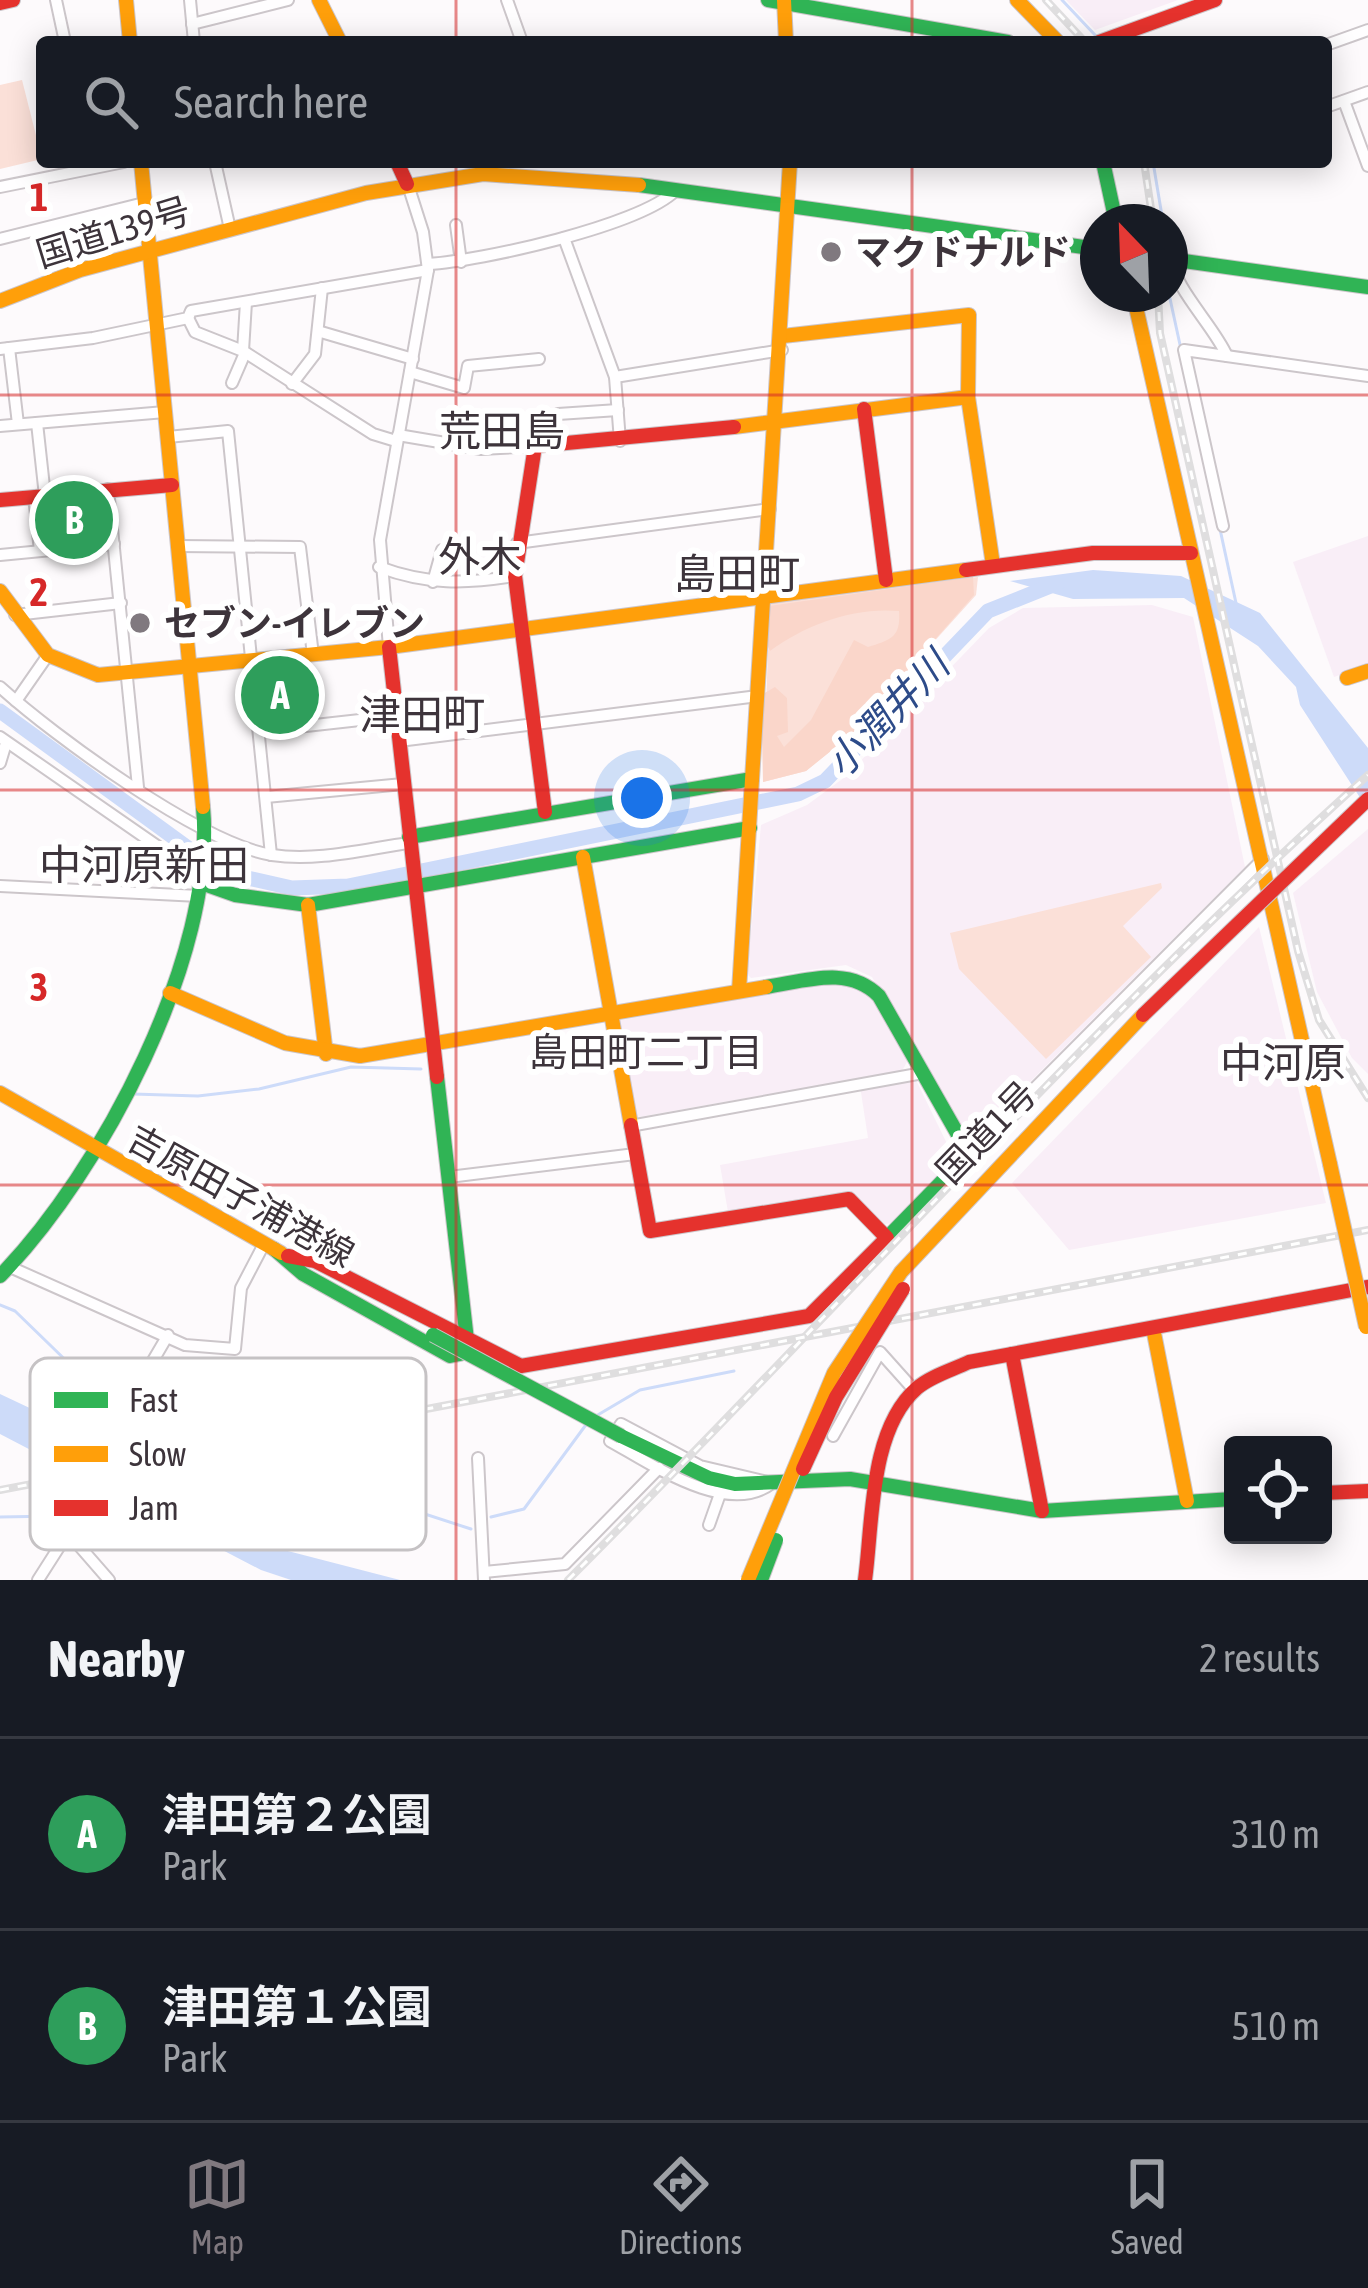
<!DOCTYPE html>
<meta charset="utf-8">
<style>
:root{--surface:#171b24;--page:#242831;--text:#f1f3f6;--muted:#9ea1a6;--line:#363941;--accent:#80797f}
body{margin:0;font-family:"Asap Condensed","Noto Sans JP",sans-serif;background:var(--page);color:var(--text)}
.controls{position:absolute;right:36px;bottom:36px;display:grid;overflow:hidden;border-radius:12px;box-shadow:0 6px 30px #0003}
.controls button{width:108px;height:108px;display:grid;place-items:center;padding:0;border:0;border-bottom:3px solid var(--line);background:var(--surface);color:var(--text);font:60px sans-serif}
.compass{position:absolute;left:1080px;top:204px;width:108px;height:108px;border-radius:50%;background:var(--surface);box-shadow:0 6px 30px #0003;rotate:337deg}
.you{position:absolute;left:642px;top:798px;width:42px;height:42px;margin:-30px;border:9px solid #fff;border-radius:50%;background:#1a73e8;box-shadow:0 0 0 18px #1a73e833}
.badge{display:grid;place-items:center;width:78px;height:78px;border-radius:50%;background:var(--accent);color:#fff;font-size:39px;font-weight:700}
.pin{position:absolute;translate:-50% -50%;border:6px solid #fff;box-shadow:0 3px 12px #0006}
.list{margin:0;padding:0;list-style:none}
h2{display:flex;justify-content:space-between;align-items:center;height:156px;margin:0;padding:0 48px;font-size:51px}
h2 small{font-size:39px;font-weight:400;color:var(--muted)}
.list li{display:grid;grid-template-columns:78px 1fr auto;gap:36px;align-items:center;box-sizing:border-box;height:192px;padding:0 48px;border-top:3px solid var(--line)}
.list b{display:block;font-size:45px;white-space:nowrap}
.list p{margin:0;font-size:39px;white-space:nowrap;color:var(--muted)}
.list em{font-size:39px;font-style:normal;color:var(--muted)}
.icon{flex:none;width:66px;height:66px;fill:none;stroke:currentColor;stroke-width:2;stroke-linecap:round;stroke-linejoin:round}
.map{position:relative;flex:none;width:1368px;height:1580px;overflow:hidden}
.search{position:absolute;background:var(--surface);box-shadow:0 6px 30px #0003;left:36px;right:36px;top:36px;height:132px;display:flex;align-items:center;gap:30px;box-sizing:border-box;padding:0 42px;border-radius:12px;color:var(--muted);font-size:45px}
.sheet{height:540px;background:var(--surface)}
nav{display:flex;justify-content:space-around;align-items:center;box-sizing:border-box;height:168px;border-top:3px solid var(--line);background:var(--surface);font-size:33px;color:var(--muted)}
nav a{display:grid;justify-items:center;gap:6px}
nav .on{color:var(--accent)}
.map>svg:first-child{display:block}
.built{fill:#f9eef7}
.green{fill:#fbe0d8}
.forest{fill:#fad6ca}
.water{fill:#cddbf9}
.lines{fill:none;stroke-linecap:round;stroke-linejoin:round}
.stream{stroke:#cddbf9;stroke-width:3}
.river{stroke:#cddbf9;stroke-width:15}
.street-casing{stroke:#ccc6ca;stroke-width:14}
.fast-casing{stroke:#ccc6ca;stroke-width:16}
.slow-casing{stroke:#ccc6ca;stroke-width:16}
.jam-casing{stroke:#ccc6ca;stroke-width:16}
.street{stroke:#fffeff;stroke-width:10}
.fast{stroke:#30b455;stroke-width:14}
.slow{stroke:#ff9f0a;stroke-width:14}
.jam{stroke:#e5322d;stroke-width:14}
.rail-casing{stroke:#dfdedf;stroke-width:8}
.rail{stroke:#fff;stroke-width:3;stroke-dasharray:9;stroke-linecap:butt}
.fast-bridge-casing{stroke:#ccc6ca;stroke-width:16;stroke-linecap:butt}
.slow-bridge-casing{stroke:#ccc6ca;stroke-width:16;stroke-linecap:butt}
.jam-bridge-casing{stroke:#ccc6ca;stroke-width:16;stroke-linecap:butt}
.fast-bridge{stroke:#30b455;stroke-width:14}
.slow-bridge{stroke:#ff9f0a;stroke-width:14}
.jam-bridge{stroke:#e5322d;stroke-width:14}
.grid{fill:none;stroke:#d62828;stroke-width:3;stroke-opacity:0.55}
.poi-dot{fill:#80797f;stroke:#fff;stroke-width:4.5}
.labels{text-anchor:middle;dominant-baseline:central;stroke-width:12;stroke-linejoin:round;paint-order:stroke}
.street-label{font-size:36px;fill:#3d343b;stroke:#fff}
.poi-label{font-size:36px;font-weight:bold;fill:#3d343b;stroke:#fff;text-anchor:start}
.water-label{font-size:39px;font-style:italic;fill:#2d4b89;stroke:#fff}
.neighbourhood-label{font-size:39px;fill:#3d343b;stroke:#fff}
.quarter-label{font-size:42px;fill:#3d343b;stroke:#fff}
.key{fill:#fff;stroke:#c5c2c4;stroke-width:3}
.key-label{font-size:33px;fill:#3d343b}
.grid-label{font-size:39px;text-anchor:middle;font-weight:bold;fill:#d62828;stroke:#fff;stroke-width:12;stroke-linejoin:round;paint-order:stroke}
</style>
<div class="map">
<svg width="1368" height="1580" viewBox="0 0 1368 1580">
<rect width="100%" height="100%" fill="#fdfafc"/>
<!-- built -->
<g class="built">
<path d="M1066 0H1178L1095 30Z"/>
<path d="M1368 536V665L1334 677 1293 562Z"/>
<path d="M1152 605 1193 617 1245 867 968 1144 872 977 846 965 751 978 747 974 761 825 807 805 845 777 989 628 1023 608Z"/>
<path d="M1368 829V1074L1352 1058 1317 992 1293 893Z"/>
<path d="M1259 927 1326 1203 1069 1250 1012 1183Z"/>
<path d="M847 979 871 994 908 1060 902 1071 633 1118 616 1021Z"/>
<path d="M915 1078 955 1160 893 1223 885 1224 849 1191 728 1212 720 1165 868 1138 860 1086Z"/>
</g>
<!-- green -->
<g class="green">
<path d="M22 80 42 159 0 169V85Z"/>
<path d="M104 494 109 539 44 546 39 501Z"/>
<path d="M978 577 976 595 850 735 806 771 763 782 770 601Z"/>
<path d="M298 663 304 722 263 726 257 667Z"/>
<path d="M1161 883 1162 888 1123 926 1151 957 1046 1059 959 969 950 933Z"/>
</g>
<!-- forest -->
<path class="forest" d="M973 577 974 595 852 734 806 771 763 782 761 695 775 687 787 698 788 732 777 736 784 747 811 720 854 640 868 647C891 640 901 637 899 611 853 607 807 624 770 651L766 642 769 606Z"/>
<!-- water -->
<g class="water">
<path d="M1093 570 1181 576 1260 613 1368 748V810L1300 705 1296 687 1258 646 1184 598 1073 599 1010 581Z"/>
<path d="M0 1394 125 1453 190 1500 284 1550 400 1580H291L261 1570 0 1434Z"/>
</g>
<g class="lines">
<!-- stream -->
<g class="stream">
<path d="M1062 0 1095 35"/>
<path d="M1153 162 1163 222"/>
<path d="M1169 294 1236 603"/>
<path d="M133 1094 198 1096 259 1089 351 1067 421 1069"/>
<path d="M0 1305 15 1311 118 1411"/>
<path d="M596 1416 640 1390 734 1371"/>
<path d="M125 1417 148 1440 179 1436"/>
<path d="M203 1459C247 1502 299 1517 357 1538L368 1535 375 1503 388 1502 471 1529"/>
<path d="M0 1517 57 1516 68 1524"/>
<path d="M491 1517 524 1509 588 1422"/>
</g>
<!-- river -->
<path class="river" d="M0 711 221 872 292 888 348 886 798 794 825 781 988 611 1058 583"/>
<!-- street casing -->
<g class="street-casing">
<g id="street">
<path d="M56 0 65 42"/>
<path d="M190 0 194 42"/>
<path d="M507 0 522 42"/>
<path d="M192 24 288 0"/>
<path d="M1326 45 1368 30"/>
<path d="M1344 101 1368 166"/>
<path d="M1326 107 1368 92"/>
<path d="M215 162 230 229"/>
<path d="M0 187 124 162"/>
<path d="M456 225 461 262"/>
<path d="M564 238 615 377 620 441"/>
<path d="M0 239 144 203"/>
<path d="M1172 259C1173 287 1214 326 1227 356"/>
<path d="M428 264C481 261 638 226 675 191"/>
<path d="M188 318 195 332 243 351 373 434 396 441"/>
<path d="M321 332 413 359"/>
<path d="M9 348 18 424"/>
<path d="M0 349 93 338 188 318 191 311 428 270"/>
<path d="M243 351 246 302"/>
<path d="M410 372 464 388 468 366 539 359"/>
<path d="M615 377 782 350"/>
<path d="M232 383 245 353"/>
<path d="M292 384 315 354 322 288"/>
<path d="M558 414 618 410"/>
<path d="M37 423 45 496"/>
<path d="M0 426 165 412"/>
<path d="M398 435 481 449 535 446"/>
<path d="M168 437 228 431 271 855"/>
<path d="M108 489 138 787"/>
<path d="M34 497 40 551"/>
<path d="M1223 526 1184 350 1368 376"/>
<path d="M517 543 770 509"/>
<path d="M178 546 300 547 313 655"/>
<path d="M0 555 114 544"/>
<path d="M379 567C427 585 466 584 515 576"/>
<path d="M433 582 442 550 463 549"/>
<path d="M15 615 121 603"/>
<path d="M389 647 380 540 428 270 423 232 408 185"/>
<path d="M0 687C54 736 202 844 272 855 317 862 365 849 409 843"/>
<path d="M16 701 48 655"/>
<path d="M261 731 396 716"/>
<path d="M0 737 202 877"/>
<path d="M399 741 758 696"/>
<path d="M0 763 6 743"/>
<path d="M266 797 403 784"/>
<path d="M0 886 199 896"/>
<path d="M630 1126 923 1073"/>
<path d="M969 1154 1263 859"/>
<path d="M449 1177 635 1154"/>
<path d="M10 1267 185 1345 235 1349 241 1288 264 1244"/>
<path d="M621 1424 700 1466 772 1483C728 1518 650 1463 610 1441Z"/>
<path d="M114 1427 168 1335"/>
<path d="M833 1436 880 1352 914 1390"/>
<path d="M478 1458 484 1580"/>
<path d="M709 1525 721 1491"/>
<path d="M68 1533 109 1580"/>
<path d="M484 1572 565 1564 659 1468"/>
<path d="M38 1580 68 1533 76 1506"/>
</g>
</g>
<!-- fast casing -->
<g class="fast-casing">
<g id="fast">
<path d="M768 0 1008 42"/>
<path d="M1103 162 1116 222"/>
<path d="M639 185 1098 249"/>
<path d="M1170 259 1368 287"/>
<path d="M409 837 752 779"/>
<path d="M201 883 235 895 308 905 750 828"/>
<path d="M766 987C806 981 848 965 879 996L969 1154 887 1238"/>
<path d="M274 1249 303 1274 450 1356 460 1354 467 1340 437 1077"/>
<path d="M0 1276C101 1173 217 954 203 807"/>
<path d="M621 1436 709 1478 735 1484 850 1479 1042 1511 1233 1499"/>
</g>
</g>
<!-- slow casing -->
<g class="slow-casing">
<g id="slow">
<path d="M126 0 130 42"/>
<path d="M319 0 340 42"/>
<path d="M784 0 786 42"/>
<path d="M1017 0 1058 42"/>
<path d="M141 162 203 807"/>
<path d="M1133 294 1330 1164"/>
<path d="M0 301 80 270 366 193 483 174 639 185"/>
<path d="M783 336 969 315 968 397 993 565"/>
<path d="M734 427 968 397"/>
<path d="M0 591 48 655 98 675 389 647 966 570"/>
<path d="M1347 678 1368 671"/>
<path d="M583 857 631 1125"/>
<path d="M308 905 326 1054"/>
<path d="M739 991 790 162"/>
<path d="M170 993 285 1043 360 1056 766 987"/>
<path d="M0 1093 281 1253"/>
<path d="M1153 1328 1187 1501"/>
</g>
</g>
<!-- jam casing -->
<g class="jam-casing">
<g id="jam">
<path d="M0 3 13 0"/>
<path d="M1099 42 1215 0"/>
<path d="M397 162 407 184"/>
<path d="M864 409 886 580"/>
<path d="M0 500 172 485"/>
<path d="M966 570 1093 553H1191"/>
<path d="M389 647 437 1077"/>
<path d="M545 812 515 576 535 446 734 427"/>
<path d="M288 1256 315 1261 521 1366 809 1316 887 1238 849 1199 650 1231 631 1125"/>
<path d="M1012 1354 1042 1511"/>
<path d="M1323 1493 1368 1491"/>
<path d="M865 1580C873 1522 869 1430 917 1388 931 1376 952 1370 969 1362L1368 1287"/>
</g>
</g>
<!-- street -->
<use href="#street" class="street"/>
<!-- fast -->
<use href="#fast" class="fast"/>
<!-- slow -->
<use href="#slow" class="slow"/>
<!-- jam -->
<use href="#jam" class="jam"/>
<!-- rail casing -->
<g class="rail-casing">
<g id="rail">
<path d="M1046 0 1085 42"/>
<path d="M1144 162 1153 222"/>
<path d="M1158 294 1160 333 1298 951 1319 1020 1368 1098"/>
<path d="M0 1490 1368 1230"/>
<path d="M568 1580C835 1313 1086 1028 1368 775"/>
</g>
</g>
<!-- rail -->
<use href="#rail" class="rail"/>
<!-- fast-bridge casing -->
<g class="fast-bridge-casing">
<g id="fast-bridge">
<path d="M433 1335 621 1436"/>
<path d="M761 1580 776 1540"/>
</g>
</g>
<!-- slow-bridge casing -->
<g class="slow-bridge-casing">
<g id="slow-bridge">
<path d="M1330 1164 1366 1327"/>
<path d="M748 1580 834 1373 901 1272 1143 1015"/>
</g>
</g>
<!-- jam-bridge casing -->
<g class="jam-bridge-casing">
<g id="jam-bridge">
<path d="M1143 1015 1368 799"/>
<path d="M803 1469 836 1397 903 1289"/>
</g>
</g>
<!-- fast-bridge -->
<use href="#fast-bridge" class="fast-bridge"/>
<!-- slow-bridge -->
<use href="#slow-bridge" class="slow-bridge"/>
<!-- jam-bridge -->
<use href="#jam-bridge" class="jam-bridge"/>
</g>
<!-- grid -->
<path class="grid" d="M456 0V42M912 0V42M456 162V1580M912 162V1580M0 395H1368M0 790H1368M0 1185H1368"/>
<!-- markers -->
<g class="poi-dot">
<circle cx="831" cy="252" r="12"/>
<circle cx="140" cy="623" r="12"/>
</g>
<g class="labels">
<!-- street labels -->
<g class="street-label">
<text transform="translate(113 232) rotate(-17)">国道139号</text>
<text transform="translate(986 1132) rotate(-46)">国道1号</text>
<text transform="translate(241 1196) rotate(29)">吉原田子浦港線</text>
</g>
<!-- poi labels -->
<g class="poi-label">
<text x="855" y="252">マクドナルド</text>
<text x="164" y="623">セブン-イレブン</text>
</g>
<!-- water labels -->
<g class="water-label">
<text transform="translate(887 714) rotate(-46)">小潤井川</text>
</g>
<!-- neighbourhood labels -->
<g class="neighbourhood-label">
<text x="646" y="1052">島田町二丁目</text>
</g>
<!-- quarter labels -->
<g class="quarter-label">
<text x="502" y="431">荒田島</text>
<text x="480" y="557">外木</text>
<text x="737" y="574">島田町</text>
<text x="422" y="715">津田町</text>
<text x="144" y="865">中河原新田</text>
<text x="1283" y="1063">中河原</text>
</g>
</g>
<!-- legend -->
<rect x="30" y="1358" width="396" height="192" rx="18" class="key"/>
<rect x="54" y="1392" width="54" height="16" fill="#30b455"/>
<rect x="54" y="1446" width="54" height="16" fill="#ff9f0a"/>
<rect x="54" y="1500" width="54" height="16" fill="#e5322d"/>
<g class="key-label">
<text x="129" y="1412">Fast</text>
<text x="129" y="1466">Slow</text>
<text x="129" y="1520">Jam</text>
</g>
<g class="grid-label">
<text x="39" y="211">1</text>
<text x="39" y="606">2</text>
<text x="39" y="1001">3</text>
</g>
</svg>
<div class="controls">
<button><svg class="icon" aria-label="locate" viewBox="0 0 24 24"><circle cx="12" cy="12" r="6"/><path d="M12 2v4M12 18v4M2 12h4M18 12h4"/></svg></button>
</div>
<svg class="compass" viewBox="-18 -18 36 36"><path d="M0-13l5 13h-10z" fill="#e53935"/><path d="M0 13l5-13h-10z" fill="#9ea1a6"/></svg>
<div class="you"></div>
<div class="pin badge" style="left:280px;top:695px;background:#2e9e5b">A</div>
<div class="pin badge" style="left:74px;top:520px;background:#2e9e5b">B</div>
<div class="search"><svg class="icon" aria-label="search" viewBox="0 0 24 24"><circle cx="10" cy="10" r="6"/><path d="M15 15l6 6"/></svg>Search here</div>
</div>
<section class="sheet">
<h2>Nearby<small>2 results</small></h2>
<ul class="list">
<li><span class="badge" style="background:#2e9e5b">A</span><div><b>津田第２公園</b><p>Park</p></div><em>310 m</em></li>
<li><span class="badge" style="background:#2e9e5b">B</span><div><b>津田第１公園</b><p>Park</p></div><em>510 m</em></li>
</ul>
</section>
<nav>
<a class="on"><svg class="icon" aria-label="map" viewBox="0 0 24 24"><path d="M3 6l6-2 6 2 6-2v14l-6 2-6-2-6 2zM9 4v14M15 6v14"/></svg>Map</a>
<a><svg class="icon" aria-label="directions" viewBox="0 0 24 24"><path d="M12 3l9 9-9 9-9-9zM9 14v-3h6M13 9l2 2-2 2"/></svg>Directions</a>
<a><svg class="icon" aria-label="saved" viewBox="0 0 24 24"><path d="M7 4h10v16l-5-4-5 4z"/></svg>Saved</a>
</nav>
